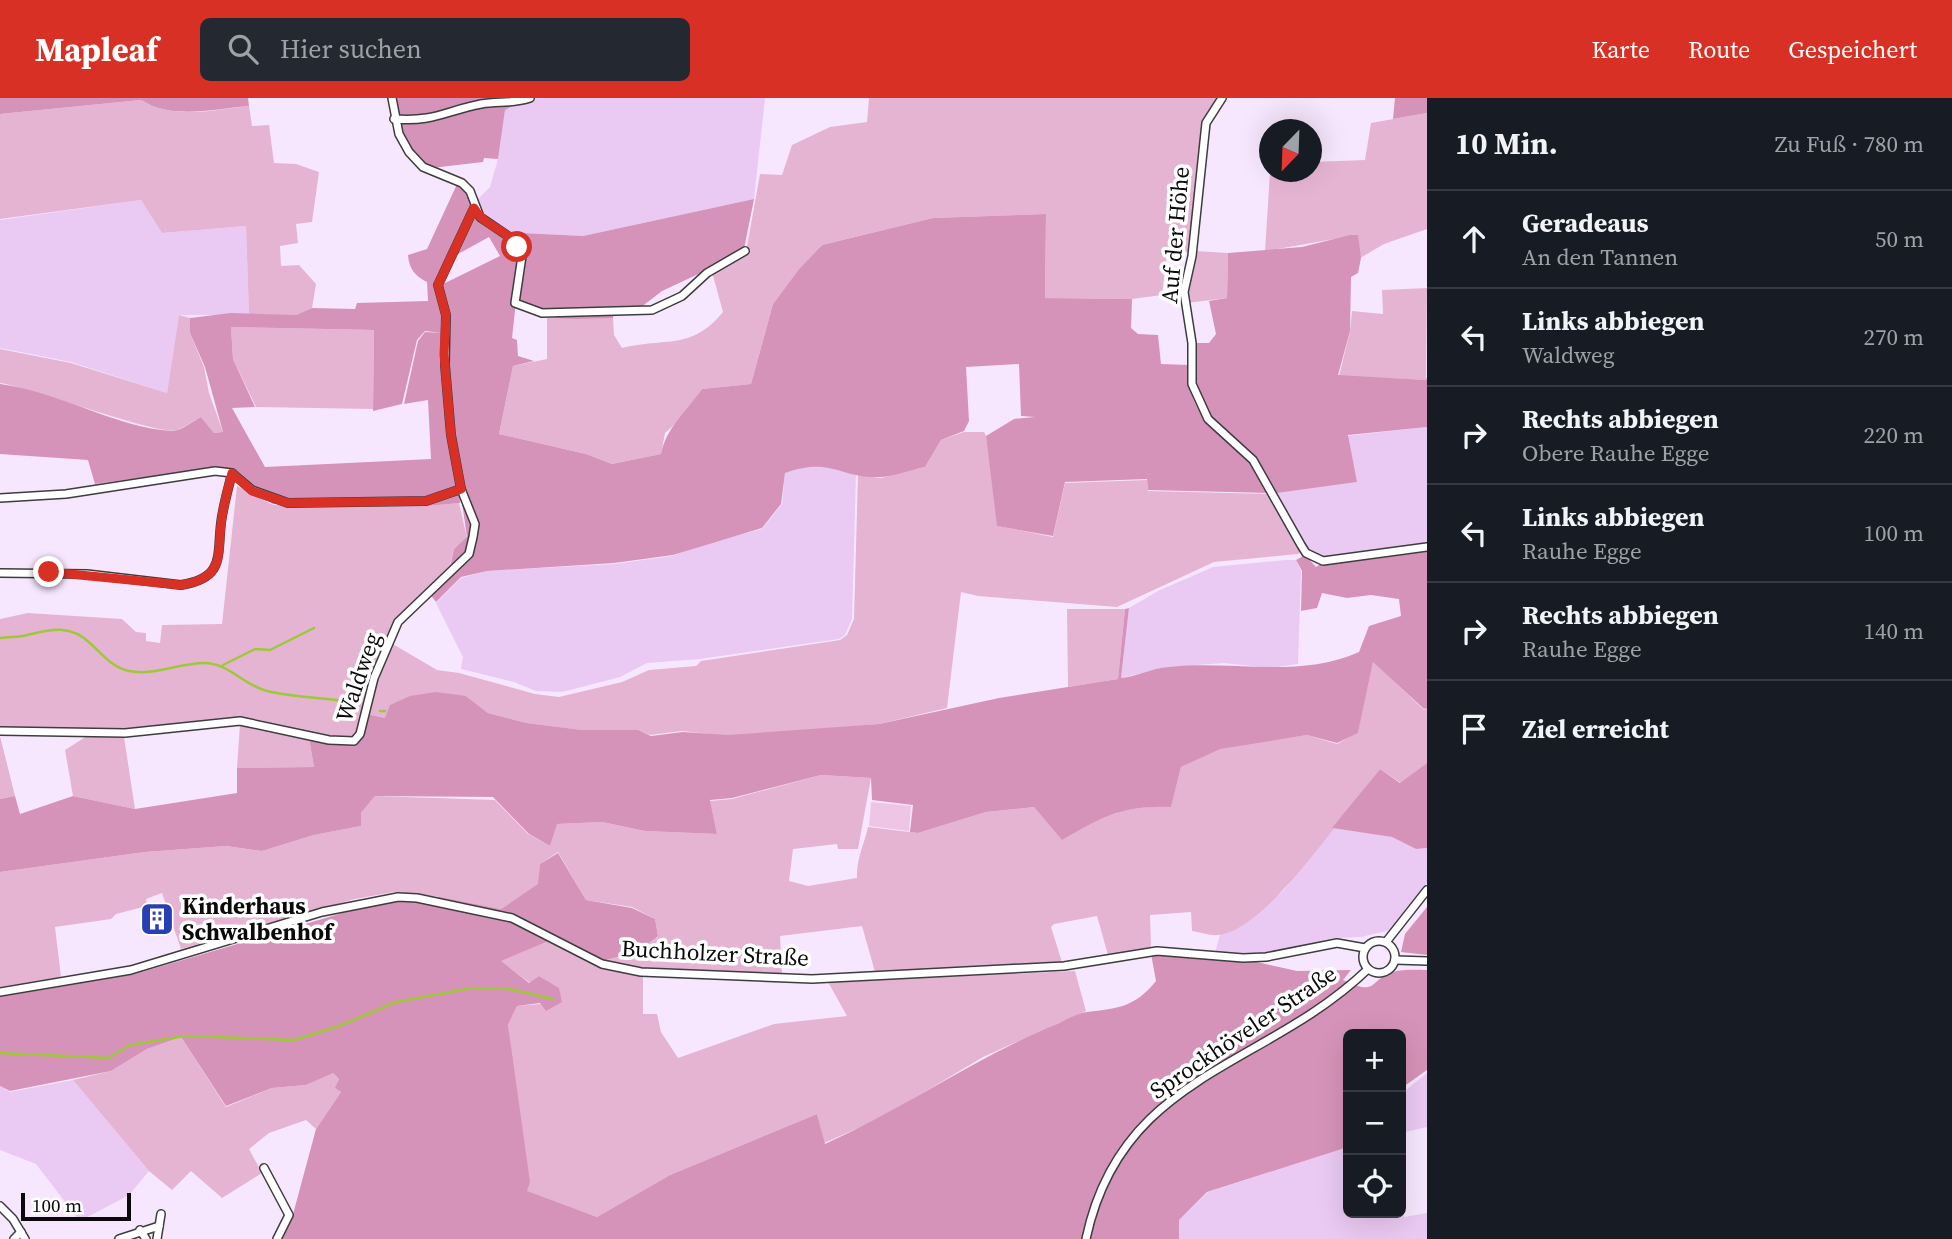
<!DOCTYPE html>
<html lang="de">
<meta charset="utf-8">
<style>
:root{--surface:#171b24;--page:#242831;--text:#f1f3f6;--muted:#9ea1a6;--line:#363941;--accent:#d93025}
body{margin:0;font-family:"Source Serif 4",serif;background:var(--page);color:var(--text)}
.controls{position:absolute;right:21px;bottom:21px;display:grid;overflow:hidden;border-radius:10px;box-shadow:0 7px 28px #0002}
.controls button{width:63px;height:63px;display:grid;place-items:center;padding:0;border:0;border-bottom:2px solid var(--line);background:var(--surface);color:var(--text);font:35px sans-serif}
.compass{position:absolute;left:1259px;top:21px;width:63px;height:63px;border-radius:50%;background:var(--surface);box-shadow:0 7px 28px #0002;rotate:203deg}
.scale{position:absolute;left:21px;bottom:18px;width:110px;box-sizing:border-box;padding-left:7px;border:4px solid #0a0a0a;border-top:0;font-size:19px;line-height:24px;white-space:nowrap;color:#0a0a0a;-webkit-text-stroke:5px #fff;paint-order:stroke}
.stop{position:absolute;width:21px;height:21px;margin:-16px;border:5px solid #d93025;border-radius:50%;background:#fff}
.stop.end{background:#d93025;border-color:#fff;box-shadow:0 2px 7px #0008}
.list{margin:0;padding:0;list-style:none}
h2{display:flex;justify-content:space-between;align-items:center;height:91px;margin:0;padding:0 28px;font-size:30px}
h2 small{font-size:23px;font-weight:400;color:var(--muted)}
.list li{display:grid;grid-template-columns:46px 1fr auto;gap:21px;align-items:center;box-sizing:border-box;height:98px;padding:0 28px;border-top:2px solid var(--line)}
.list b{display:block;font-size:26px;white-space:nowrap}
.list p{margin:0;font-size:23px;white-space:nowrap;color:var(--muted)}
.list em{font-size:23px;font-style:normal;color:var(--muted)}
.icon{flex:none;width:38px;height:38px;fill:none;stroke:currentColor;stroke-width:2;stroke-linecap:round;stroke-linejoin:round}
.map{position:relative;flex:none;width:1427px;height:1141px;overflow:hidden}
header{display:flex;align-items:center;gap:42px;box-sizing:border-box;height:98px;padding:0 35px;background:var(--accent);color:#fff}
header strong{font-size:33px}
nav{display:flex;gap:38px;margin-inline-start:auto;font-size:24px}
.search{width:490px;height:63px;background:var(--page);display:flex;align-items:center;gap:18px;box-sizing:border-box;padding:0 24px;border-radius:10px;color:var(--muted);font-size:26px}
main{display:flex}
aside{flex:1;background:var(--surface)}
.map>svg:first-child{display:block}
.farmland{fill:#eac9f2}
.green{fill:#e6b4d3}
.forest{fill:#d693b9;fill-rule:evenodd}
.pitch{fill:#eec5e4}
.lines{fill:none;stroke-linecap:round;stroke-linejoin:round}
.stream{stroke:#9ec838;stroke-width:2.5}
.minor-casing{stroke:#3d3d3d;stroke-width:10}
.minor{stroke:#fff;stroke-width:7}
.route{stroke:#d93025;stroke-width:9}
.labels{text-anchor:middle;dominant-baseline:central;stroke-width:7;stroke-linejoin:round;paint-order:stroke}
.street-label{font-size:23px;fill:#0a0a0a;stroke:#fff}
.poi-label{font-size:23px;font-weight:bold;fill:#0a0a0a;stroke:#fff;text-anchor:start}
</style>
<header>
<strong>Mapleaf</strong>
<div class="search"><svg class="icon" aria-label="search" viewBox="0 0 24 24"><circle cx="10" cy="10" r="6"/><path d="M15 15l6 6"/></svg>Hier suchen</div>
<nav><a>Karte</a><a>Route</a><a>Gespeichert</a></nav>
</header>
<main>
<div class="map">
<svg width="1427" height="1141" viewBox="0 0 1427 1141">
<rect width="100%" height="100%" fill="#f7e7fe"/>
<!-- farmland -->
<g class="farmland">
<path d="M536 0H765L754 101 583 138 521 135 516 142 485 121 476 103 490 89 498 61 505 11Z"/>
<path d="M141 102 162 135 246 128 249 217H179L167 295 71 264 0 250V122Z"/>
<path d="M1427 329V447L1335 460 1318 459 1308 453 1277 395 1357 384 1347 338Z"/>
<path d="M806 368H825L856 376 852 521 845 537 839 541 700 561 647 565 620 579 562 594 536 593 514 584 461 571 463 559 436 505 461 480 487 473 614 466 672 458 701 447 762 431 782 406 785 375Z"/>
<path d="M1286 462H1296L1301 473 1298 566 1270 570 1224 565 1166 569 1121 580 1129 510 1158 493 1213 469Z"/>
<path d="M1332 730 1392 739 1416 751 1427 750V785L1391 832 1361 839 1333 840 1265 855H1215L1220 837 1248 822 1284 792Z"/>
<path d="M1427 975V1029L1401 1035 1406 992Z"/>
<path d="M73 982 149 1073 129 1097 80 1123 36 1066 0 1052V988L10 994Z"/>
<path d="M1348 1049V1115H1401V1105L1404 1119 1427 1115V1141H1179V1122L1208 1094Z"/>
</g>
<!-- green -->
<g class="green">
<path d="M869 0H1220L1208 16 1190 154H1167L1162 197 1132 201 1045 200 1046 116 933 120 822 147 799 171 773 206 751 286 702 291 682 320 665 335 661 356 612 366 586 356 499 336 513 268 547 261V220H613L614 237 622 250C666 239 691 253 723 214L712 174 746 154 760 76 782 77 792 47 830 29 867 24Z"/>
<path d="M141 2C174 22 212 12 249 8L252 28 269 27 274 65 296 66 319 74 312 124 296 126 298 145 280 148 281 168 299 167 316 186 312 210 296 217H249L246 128 162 135 141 102 0 121V16Z"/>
<path d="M1427 15V131L1384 146 1360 160 1357 137 1265 153 1270 74H1311L1312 64 1365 62 1371 25Z"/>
<path d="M1195 153 1228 155 1227 200 1187 205Z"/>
<path d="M1427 190 1426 282 1339 278 1350 233 1352 213 1383 216 1382 192Z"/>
<path d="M179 217 190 220V235L204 269 209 295 223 334 214 335 201 319C193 323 185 329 177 332 158 338 34 290 0 285V251L71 265 167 295Z"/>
<path d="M231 229 374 232 373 311 256 309 233 261Z"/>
<path d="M964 334H984L986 338 998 428 1053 439 1065 385 1147 382 1148 393 1271 396 1301 453 1298 456 1214 464 1117 509 978 498 961 494 947 610 879 626 832 630 728 638 682 633 650 637 637 632H581L527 625 488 615 466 598 385 620 367 616 375 584 391 545 437 572 459 575 535 596 559 599 622 584 649 572 696 568 701 563 840 542 847 537 854 521 858 377 881 380 925 369 941 342Z"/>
<path d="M237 388 273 407 427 408 459 405 467 440 454 451 448 475 396 523 371 583 355 638 350 641 240 620 117 632 0 630V521L28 515 122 521 136 534 146 535V543L160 545 162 527 222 526Z"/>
<path d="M1067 511H1125L1118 581 1068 589Z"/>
<path d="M1373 563 1424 612 1427 610V665L1401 685 1380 671C1347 709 1268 832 1219 837 1210 838 1200 834 1192 833L1191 814 1150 817 1151 849 1108 857 1097 818 1054 826 1051 829 1062 864 875 874 862 828 780 838 782 876 638 870 603 863 638 854 658 838 655 821 632 809 586 802 558 754 540 766 539 786 501 811 439 799 394 794 355 801 181 851 162 795 146 801 147 808 116 816 111 821 55 829 61 879 0 889V774L145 754 226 748 262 753 314 737 361 728V715L375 698 495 702 528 736 550 748 556 726 602 724 645 733 717 736 710 703 732 701 821 677 871 680 858 751H838L837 746 793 751 789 783 808 788 857 780C856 762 864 747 868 729L918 735 986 714 1034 709 1062 741C1103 718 1122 708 1171 708L1181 669 1219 650 1307 637 1337 646 1358 634Z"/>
<path d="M240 626 309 640 314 669 237 670Z"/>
<path d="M0 638 15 698 0 701Z"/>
<path d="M87 638 124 639 135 711 73 698 65 652Z"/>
<path d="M549 843C580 860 606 875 643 876V916H657L661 934 678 960 774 926 847 918 828 884 1075 873 1086 913 983 959 881 1020 824 1045 817 1016 670 1077 597 1119 527 1094 508 927 517 908 562 904 558 890 539 878 530 885 500 863Z"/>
<path d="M181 939 226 1009 272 990 306 987 332 974 339 981 336 990 341 994 316 1031 306 1022 269 1035 249 1051 262 1075 222 1100 191 1073 172 1092 149 1073 73 982 111 973 147 951Z"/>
</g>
<!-- forest -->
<g class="forest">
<path d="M0 0H248L249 8C213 11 173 22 141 2L0 16Z"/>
<path d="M391 0H527L505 12 498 61 484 60 483 64 432 70C404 57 398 28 391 0Z"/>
<path d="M1395 0H1427V15L1393 21Z"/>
<path d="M458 84C469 92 471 102 470 115L436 187 443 217 460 405 427 408 273 406 235 384 237 381 218 369 95 386 88 362 0 356V286C58 293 117 330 172 333 181 333 193 323 201 319L214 335 223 334 205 269 190 235V220L231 215 296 217 312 210 355 211 357 205 428 203 427 184C415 178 409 171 408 157L427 151ZM231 229 374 232 373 313 402 306 417 242 425 233 442 235 425 234 418 243 404 306 428 302 431 361 265 369 232 310 255 309 233 261Z"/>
<path d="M754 101 744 151 722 165 662 193 640 210 614 214 613 220C580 221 547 224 516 209L524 158 516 142 521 135 583 138Z"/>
<path d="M473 115 512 143 521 158 512 240 517 242 518 258 534 263 513 268 499 336 586 356 612 366 661 356C666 330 686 314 702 291L751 286 773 206 799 171 822 147 933 120 1046 116 1045 200 1132 201 1131 230 1138 236 1158 237 1161 266 1190 267C1185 322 1220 327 1251 362 1259 371 1264 384 1270 395L1148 392 1147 381 1065 384 1053 438 997 428 986 338 1014 321 1035 319 1021 318 1019 266 966 269 969 323 964 333 941 342 925 369C911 372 895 378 881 379 840 381 832 358 785 375L781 406 762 430 673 457 614 465 487 473 461 479 436 504 429 495 448 478 454 451 467 439 452 336 447 234 439 188 500 158 489 139 449 161Z"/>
<path d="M1350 137H1358L1361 160 1358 175 1351 179 1350 233 1338 277 1426 282 1427 279V329L1348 337 1357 384 1277 395 1255 360 1211 320 1194 286 1193 245H1209L1216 236 1209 203 1227 200 1228 155 1302 149Z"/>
<path d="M1427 452V610L1424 611 1373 564 1358 635 1337 645 1307 637 1220 651 1181 669 1171 709C1123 707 1102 719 1062 742L1034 709 986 714 918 735 910 734 913 707 872 702 871 680 821 677 732 700 710 702 717 736 645 733 602 724 557 726 550 748 529 736 493 699 375 698 361 715V728L314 737 262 753 226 748 145 754 0 774V701L15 698 20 716 73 698 135 711 237 695V670L314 669 309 640 355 648 364 635 367 616 385 620 390 607 410 598 436 594 466 598 488 615 527 625 582 632H638L651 638 683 634 728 637 879 626 999 600 1118 581 1125 511 1129 510 1121 580C1136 579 1152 570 1168 569 1231 562 1299 581 1359 554L1369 528 1401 518 1399 501 1371 497 1347 500 1322 495 1317 510 1301 513 1302 473 1296 462 1305 457 1316 469 1322 465 1375 461Z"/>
<path d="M1427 665V750L1416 751 1392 739 1332 730 1380 671 1400 685Z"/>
<path d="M558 755 586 802 632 810 655 821 658 838 638 854 602 863 520 825 549 843 501 863 529 885 539 878 559 890 562 904 546 913 540 905 517 908 508 927 530 1084 527 1093 597 1119 670 1077 817 1016 825 1046C905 1010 976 959 1057 926 1066 922 1077 915 1087 914 1118 910 1134 910 1156 883L1151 856 1257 864 1297 873 1351 872 1343 882C1379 899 1368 882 1393 874 1403 871 1417 872 1427 872V972L1403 989 1401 1025V936H1348V1049L1207 1094 1179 1122V1141H281L292 1120 316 1031 341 994 335 990 339 981 333 975 306 987 272 990 226 1008 181 939 147 951 111 973 10 993 0 988V899L135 876 380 804 440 799 501 811 538 786 540 766Z"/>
<path d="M1427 809V857L1401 854 1405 836Z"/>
</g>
<!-- pitch -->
<path class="pitch" d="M871 704 911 708 909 733 869 728Z"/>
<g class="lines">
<!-- stream -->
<g class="stream">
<path d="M0 540C9 538 18 540 27 537 51 531 71 526 91 546 103 557 112 569 129 573 155 578 179 565 204 565 229 565 243 587 267 593 296 600 325 599 356 605"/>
<path d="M223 567 255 551 270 552 314 530"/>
<path d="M380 613H385"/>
<path d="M0 955 108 960 130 947 185 938 294 942 339 928 396 904 472 890 509 891 553 901"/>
</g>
<!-- minor casing -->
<g class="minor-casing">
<g id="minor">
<path d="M392 0 399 36 409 54 423 69 462 85 470 93 480 119 514 142 522 158 515 205 542 215 652 212 682 198 707 175 745 153"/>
<path d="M1222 0 1206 25 1192 158 1184 194 1192 245V286L1208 321 1253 362 1301 447 1306 455 1323 463 1427 449"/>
<path d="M394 21C435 24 445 13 481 6 498 3 512 6 530 0"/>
<path d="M0 400 66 396 215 373 232 375 252 392 288 405 426 403 461 391"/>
<path d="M0 475 87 476 181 487C225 480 217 458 221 425 223 408 228 392 232 375"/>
<path d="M0 633 125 635 240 623 329 642 354 643 360 636 374 580 398 524 469 456 473 439 475 426 461 391 451 337 445 267 446 217 438 187 474 110"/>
<circle cx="1379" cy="859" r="16"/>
<path d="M1386 844 1427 792"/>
<path d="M1395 862 1427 863"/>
<path d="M0 894 131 872 322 814 398 799 417 800 512 820 602 866 641 874 812 881 1064 868 1157 853 1243 860 1266 859 1337 845 1365 850"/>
<path d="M264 1070 289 1117 277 1141"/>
<path d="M0 1108 13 1121 25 1141"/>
<path d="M140 1132 146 1141"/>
<path d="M14 1141 21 1134"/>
<path d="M119 1141 159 1128"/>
<path d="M157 1141 161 1116"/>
<path d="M1086 1141C1121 975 1264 971 1368 871"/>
</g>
</g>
<!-- minor -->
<use href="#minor" class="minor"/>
</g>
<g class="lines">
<!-- route -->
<path class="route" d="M49 474 181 487C228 480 216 454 222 419 224 405 228 390 232 375L252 393 288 405 426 403 461 391 451 337 444 256 446 217 438 187 474 110C484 129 508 131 517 149"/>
</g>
<!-- icons -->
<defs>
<g id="building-square" transform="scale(1.75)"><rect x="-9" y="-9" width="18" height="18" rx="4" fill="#283eb4" stroke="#fff"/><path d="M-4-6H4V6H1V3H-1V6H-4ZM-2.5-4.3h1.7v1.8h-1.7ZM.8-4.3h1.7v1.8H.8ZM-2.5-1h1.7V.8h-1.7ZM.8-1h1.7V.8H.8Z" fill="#fff"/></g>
</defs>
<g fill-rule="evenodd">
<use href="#building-square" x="157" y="821"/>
</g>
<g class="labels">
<!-- street labels -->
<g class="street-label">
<text transform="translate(1175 137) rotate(-85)">Auf der Höhe</text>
<text transform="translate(358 579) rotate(-71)">Waldweg</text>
<text transform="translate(715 855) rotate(3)">Buchholzer Straße</text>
<text transform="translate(1243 934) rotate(-34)">Sprockhöveler Straße</text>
</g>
<!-- poi labels -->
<g class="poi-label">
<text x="182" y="808">Kinderhaus<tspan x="182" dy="26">Schwalbenhof</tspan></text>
</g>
</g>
</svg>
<div class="controls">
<button>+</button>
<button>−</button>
<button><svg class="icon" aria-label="locate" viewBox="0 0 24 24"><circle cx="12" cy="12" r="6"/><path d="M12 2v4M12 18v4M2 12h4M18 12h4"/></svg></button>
</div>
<svg class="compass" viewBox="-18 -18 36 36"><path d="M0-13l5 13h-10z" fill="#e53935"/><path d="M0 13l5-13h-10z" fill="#9ea1a6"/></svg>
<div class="scale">100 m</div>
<div class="stop" style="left:517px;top:149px"></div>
<div class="stop end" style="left:49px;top:474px"></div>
</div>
<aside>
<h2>10 Min.<small>Zu Fuß · 780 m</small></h2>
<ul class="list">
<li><svg class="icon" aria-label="ahead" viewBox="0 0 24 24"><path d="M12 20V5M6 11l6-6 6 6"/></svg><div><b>Geradeaus</b><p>An den Tannen</p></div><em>50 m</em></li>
<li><svg class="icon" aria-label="left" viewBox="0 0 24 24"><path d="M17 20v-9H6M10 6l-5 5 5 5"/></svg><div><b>Links abbiegen</b><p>Waldweg</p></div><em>270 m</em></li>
<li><svg class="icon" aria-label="right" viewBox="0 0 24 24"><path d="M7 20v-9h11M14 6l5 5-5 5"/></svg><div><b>Rechts abbiegen</b><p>Obere Rauhe Egge</p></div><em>220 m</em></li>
<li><svg class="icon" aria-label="left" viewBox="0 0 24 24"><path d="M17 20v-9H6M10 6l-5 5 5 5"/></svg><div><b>Links abbiegen</b><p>Rauhe Egge</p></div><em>100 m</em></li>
<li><svg class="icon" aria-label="right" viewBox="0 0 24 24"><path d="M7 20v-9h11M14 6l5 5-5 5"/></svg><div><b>Rechts abbiegen</b><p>Rauhe Egge</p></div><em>140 m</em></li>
<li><svg class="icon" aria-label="arrive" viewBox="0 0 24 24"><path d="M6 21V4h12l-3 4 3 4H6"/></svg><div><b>Ziel erreicht</b></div></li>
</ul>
</aside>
</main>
